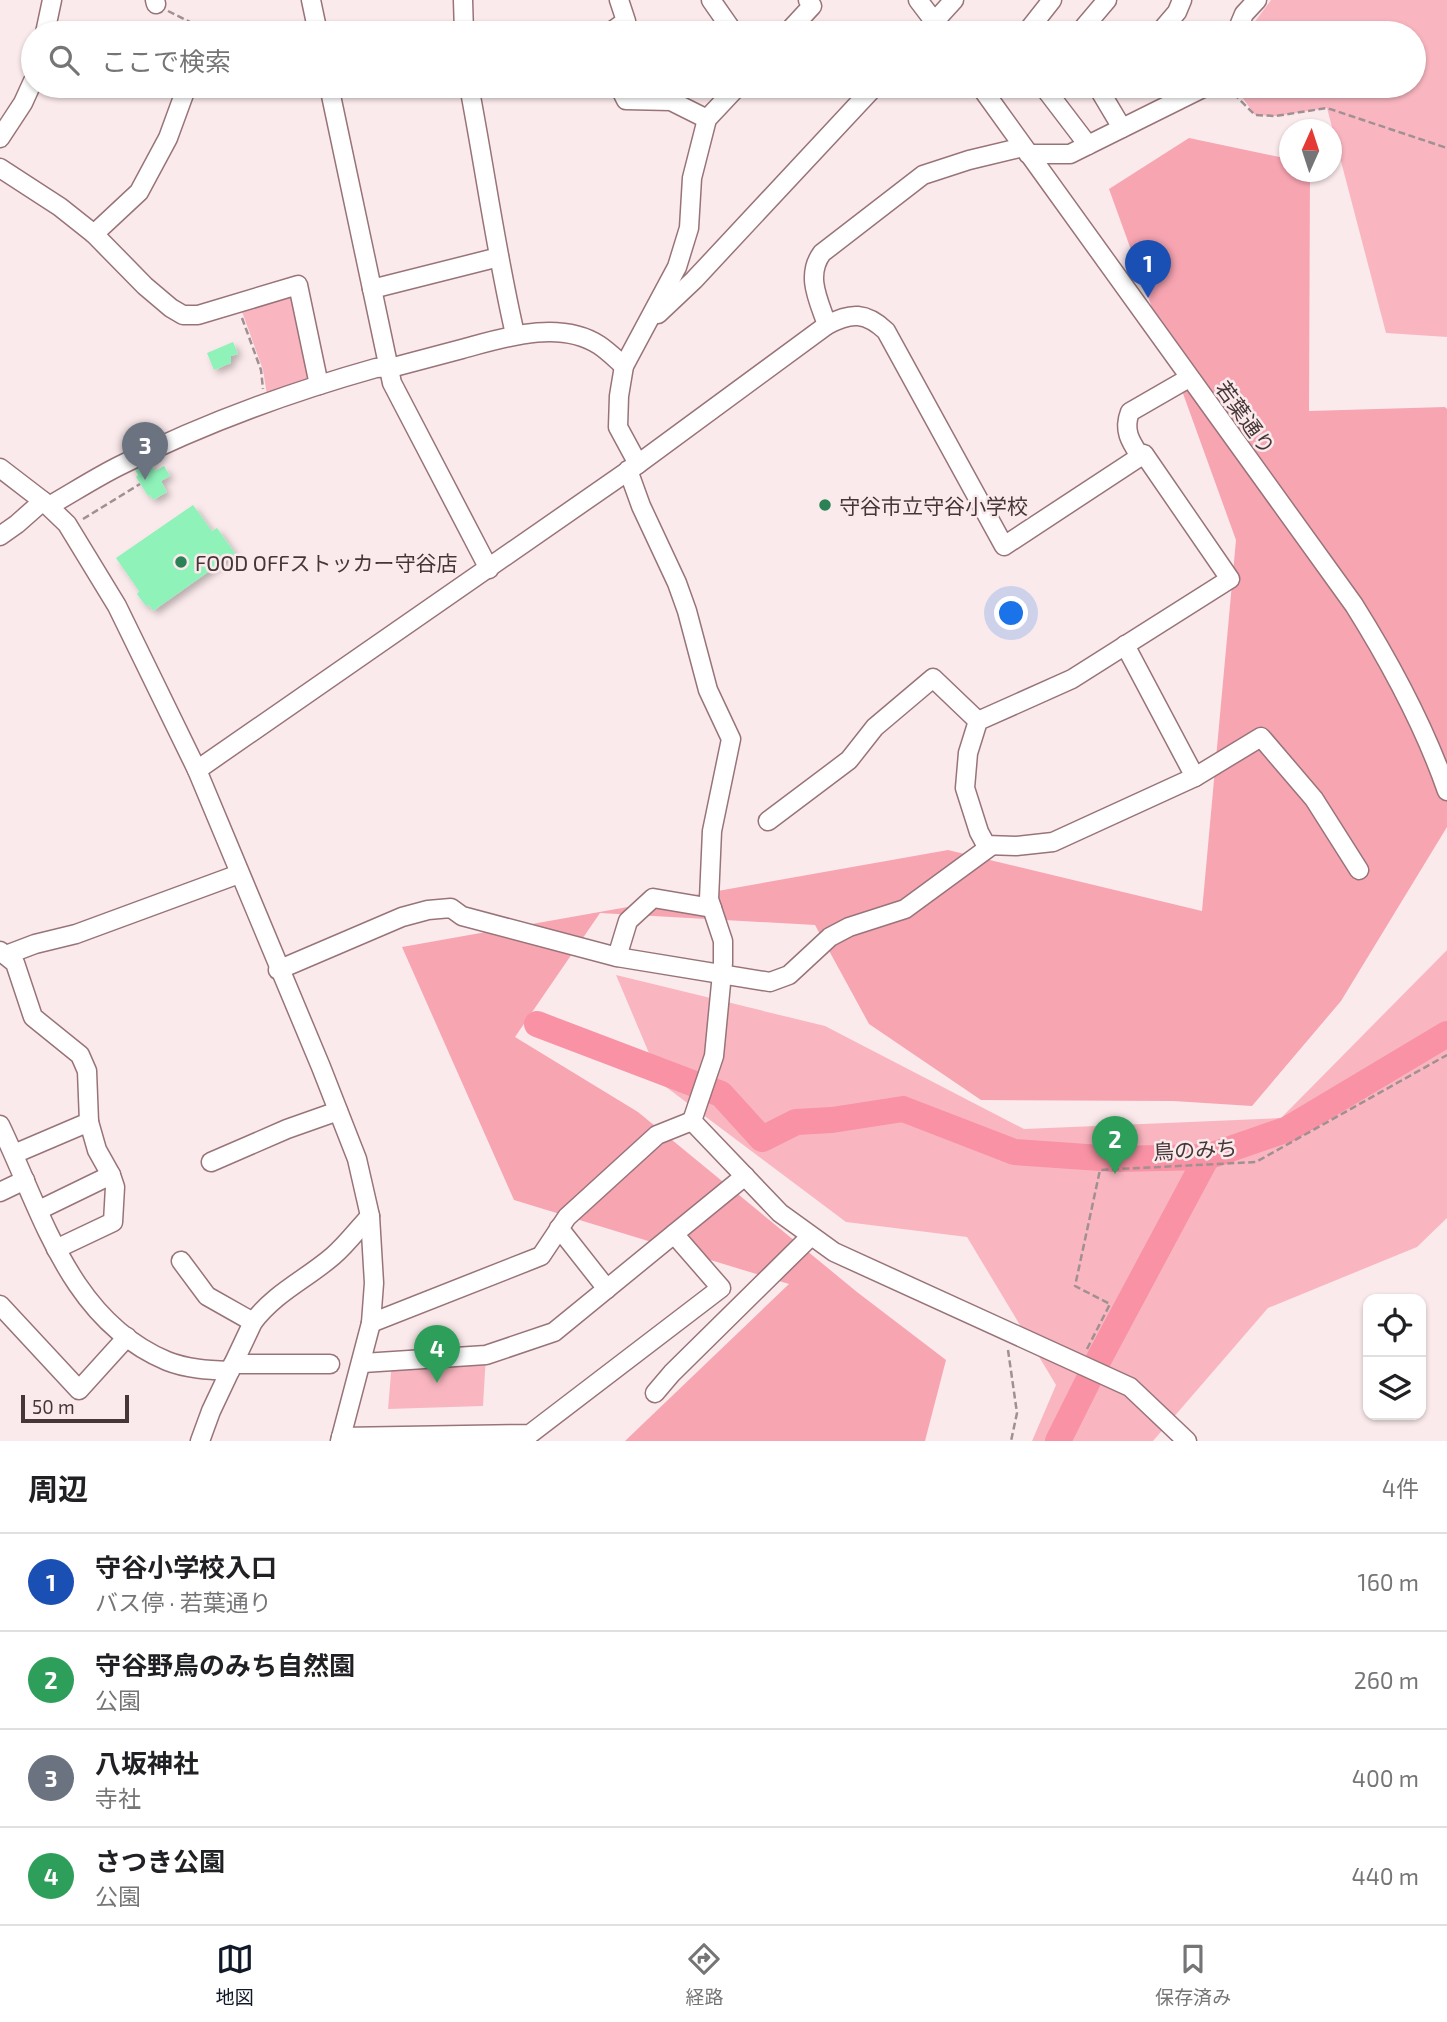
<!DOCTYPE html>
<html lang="ja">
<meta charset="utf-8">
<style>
:root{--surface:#fff;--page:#f2f2f2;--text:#202124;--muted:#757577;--line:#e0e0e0;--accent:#111827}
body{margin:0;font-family:"Exo 2","Noto Sans JP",sans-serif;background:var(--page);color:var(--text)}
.controls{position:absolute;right:21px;bottom:21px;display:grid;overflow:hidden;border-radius:14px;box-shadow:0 2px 5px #0004}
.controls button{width:63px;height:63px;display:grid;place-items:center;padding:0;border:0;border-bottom:2px solid var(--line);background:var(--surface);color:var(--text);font:35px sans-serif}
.compass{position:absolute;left:1279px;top:119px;width:63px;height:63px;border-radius:50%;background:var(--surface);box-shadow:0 2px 5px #0004;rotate:3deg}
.scale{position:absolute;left:21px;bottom:18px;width:108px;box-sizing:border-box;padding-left:7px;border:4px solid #463638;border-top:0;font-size:19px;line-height:24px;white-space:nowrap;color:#463638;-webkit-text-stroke:5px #fbeaec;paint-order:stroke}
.you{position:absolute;left:1012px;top:614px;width:24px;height:24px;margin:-18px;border:5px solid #fff;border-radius:50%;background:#1a73e8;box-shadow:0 0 0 10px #1a73e833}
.badge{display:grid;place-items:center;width:46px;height:46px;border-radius:50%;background:var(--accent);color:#fff;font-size:23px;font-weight:700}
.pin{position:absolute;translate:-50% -58px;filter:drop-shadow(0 2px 4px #0008)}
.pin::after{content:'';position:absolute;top:37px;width:24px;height:21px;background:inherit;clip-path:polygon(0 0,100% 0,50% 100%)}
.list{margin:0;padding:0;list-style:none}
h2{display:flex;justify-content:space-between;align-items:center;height:91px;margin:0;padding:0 28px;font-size:30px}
h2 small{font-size:23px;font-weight:400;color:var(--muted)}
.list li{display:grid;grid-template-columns:46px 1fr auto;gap:21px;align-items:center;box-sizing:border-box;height:98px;padding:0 28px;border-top:2px solid var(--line)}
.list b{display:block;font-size:26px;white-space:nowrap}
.list p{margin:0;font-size:23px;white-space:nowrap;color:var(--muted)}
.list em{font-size:23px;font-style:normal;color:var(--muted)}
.icon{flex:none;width:38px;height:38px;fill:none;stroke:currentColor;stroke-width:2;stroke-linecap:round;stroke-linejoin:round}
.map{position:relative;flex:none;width:1447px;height:1441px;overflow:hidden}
.search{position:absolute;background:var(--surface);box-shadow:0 2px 5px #0004;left:21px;right:21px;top:21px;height:77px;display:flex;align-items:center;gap:18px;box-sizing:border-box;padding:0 24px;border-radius:38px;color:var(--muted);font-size:26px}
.sheet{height:483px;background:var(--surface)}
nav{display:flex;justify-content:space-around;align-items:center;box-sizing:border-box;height:98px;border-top:2px solid var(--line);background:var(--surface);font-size:19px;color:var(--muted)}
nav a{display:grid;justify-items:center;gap:4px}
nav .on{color:var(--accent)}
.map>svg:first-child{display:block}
.green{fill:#fab6c0}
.forest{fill:#f8a5b2}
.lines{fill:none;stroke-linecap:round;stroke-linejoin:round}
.river{stroke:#f892a4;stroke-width:26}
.building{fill:#8ef2b9;filter:url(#shadow)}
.minor-casing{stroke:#987479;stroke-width:21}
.path{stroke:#a09092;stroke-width:2.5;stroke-dasharray:7 3.5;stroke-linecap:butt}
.minor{stroke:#fff;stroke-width:18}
.poi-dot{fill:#2a8256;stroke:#fbeaec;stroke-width:2.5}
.labels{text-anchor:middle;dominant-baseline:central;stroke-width:5;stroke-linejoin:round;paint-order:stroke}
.street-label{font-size:21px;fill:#463638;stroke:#fbeaec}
.poi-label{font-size:21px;fill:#463638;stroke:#fbeaec;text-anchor:start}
</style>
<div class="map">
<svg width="1447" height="1441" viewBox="0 0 1447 1441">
<defs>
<filter id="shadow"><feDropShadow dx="4" dy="4" stdDeviation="3.5" flood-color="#0004"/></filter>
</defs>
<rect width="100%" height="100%" fill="#fbeaec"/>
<!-- green -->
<g class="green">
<path d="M1271 0H1447V337L1386 333 1327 108 1276 116 1255 115 1234 86H1414V33H1250L1253 24Z"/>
<path d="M297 291 314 380 267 395 263 370 240 306Z"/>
<path d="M1447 950V1218L1417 1247 1268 1308 1153 1441H1032L1056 1385 967 1237 846 1222 662 1084 616 975 825 1026 1024 1129 1281 1118Z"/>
<path d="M486 1355 483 1406 388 1409 392 1361Z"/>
</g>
<!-- forest -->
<path class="forest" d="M1189 138 1289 159 1290 172H1310L1309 411 1445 407 1447 409V827L1341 1001 1252 1106 1173 1101 981 1100 869 1024 815 925 600 913 515 1037 638 1112 857 1292 946 1360 925 1441H625L789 1284 514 1200 402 947 948 850 1202 911 1236 540 1109 189Z"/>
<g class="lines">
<!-- river -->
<g class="river">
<path d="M537 1024 721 1094 762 1139 796 1122 832 1120 903 1109 1014 1152 1115 1159 1207 1157"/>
<path d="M1058 1441 1100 1357 1207 1157 1288 1129 1447 1034"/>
</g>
</g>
<!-- building -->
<g class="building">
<path d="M233 342 238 354 231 356V363L214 370 207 353Z"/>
<path d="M150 462 155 471 164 466 170 476 161 481 167 492 153 500 150 495 148 496 136 477 138 475 135 470Z"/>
<path d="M193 505 212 531 217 528 235 553 153 611 149 605 146 606 137 594 139 591 116 558Z"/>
</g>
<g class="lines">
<!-- minor casing -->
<g class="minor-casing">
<g id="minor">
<path d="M155 0 156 4"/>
<path d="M311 0 318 33"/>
<path d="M463 0 464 33"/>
<path d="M711 0 734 33"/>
<path d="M918 0 943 33"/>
<path d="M45 33 52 0"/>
<path d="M609 33 626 21 619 0"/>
<path d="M787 33 812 6 808 0"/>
<path d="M924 33 954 0"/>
<path d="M1026 33 1052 0"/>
<path d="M1079 33 1107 0"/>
<path d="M1159 33 1177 12 1182 0"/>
<path d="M1236 33 1244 14 1257 0"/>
<path d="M329 86 392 383 489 569"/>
<path d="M469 86C485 169 496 252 515 334"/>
<path d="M619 86 626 100 671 101 707 119"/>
<path d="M980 86 1354 605C1391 664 1424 725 1447 791"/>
<path d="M1043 86 1088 145"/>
<path d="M1097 86 1122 128"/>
<path d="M0 138 23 103 33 81"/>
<path d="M1028 154H1070L1207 86"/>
<path d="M0 168 60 207 94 234 145 286 171 308 183 315H198L298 285 319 385"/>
<path d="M94 234 139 192 168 138 187 86"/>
<path d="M372 289 499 257"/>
<path d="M658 314 694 280 875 86"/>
<path d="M827 325C851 312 866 312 886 331L1004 546 1144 454 1230 579 1072 679 978 721 968 753 965 788 979 832 986 845 1016 846 1053 842 1195 777 1261 737 1314 799 1359 870"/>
<path d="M1140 456C1130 441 1123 430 1130 412L1189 378"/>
<path d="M638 464 618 427 619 396 624 366 677 267 689 228 692 178 707 119 738 86"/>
<path d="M0 468 43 501 67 524 117 606 197 770 321 1067 357 1159 370 1216 374 1283 371 1323 340 1441"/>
<path d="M628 470 641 506 677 583 687 611 708 690 731 739 712 831 709 899 723 941V963L714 1056 692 1121 780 1213 834 1252 1130 1387 1187 1441"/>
<path d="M49 506C72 493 95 478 119 466 202 424 287 393 376 368L394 367C417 361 439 355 462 349 503 338 559 319 599 345 608 351 616 359 624 366"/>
<path d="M0 536 17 524 43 501"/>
<path d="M1125 645 1195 777"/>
<path d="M197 770 638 464 827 325C819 301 805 276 822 253L923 175 969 160 1023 147"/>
<path d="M768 821 849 760 875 727 933 678 978 721"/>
<path d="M0 951 15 963 33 1017 80 1055 87 1071 89 1122 14 1154"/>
<path d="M6 955 35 944 76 934 239 874"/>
<path d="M617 957 628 921 653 898 712 908"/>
<path d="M278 970 402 917 428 910 451 908 462 916 617 957 770 982 789 975 830 937 849 927 905 909 991 846"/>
<path d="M0 1125C42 1212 69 1320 167 1361 187 1369 209 1370 230 1371"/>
<path d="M211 1162 287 1129 338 1111"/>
<path d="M0 1192 25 1180"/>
<path d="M39 1210 111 1175"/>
<path d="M559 1228 607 1289"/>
<path d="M56 1249 113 1222 115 1187 111 1175 97 1150 89 1122"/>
<path d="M181 1261 207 1296 253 1322"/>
<path d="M0 1305 79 1390 127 1337"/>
<path d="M371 1323 541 1256 567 1217 657 1135 692 1121"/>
<path d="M363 1363 486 1355 554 1332 745 1176"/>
<path d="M233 1364H330"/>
<path d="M655 1393 672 1373 811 1236"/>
<path d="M341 1437 530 1434 721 1288 674 1234"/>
<path d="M200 1441 211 1411 253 1322C276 1292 305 1280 333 1256 346 1245 358 1229 370 1216"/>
</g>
</g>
<!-- path -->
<g class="path">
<path d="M168 11 206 30 205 33"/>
<path d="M1226 86 1255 115 1276 116 1327 108 1447 148"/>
<path d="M242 318 261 370 263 389"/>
<path d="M83 519 140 484"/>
<path d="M1087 1349 1110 1304 1075 1286 1100 1170 1256 1162 1447 1055"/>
<path d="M1008 1350 1017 1413 1011 1441"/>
</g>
<!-- minor -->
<use href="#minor" class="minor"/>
</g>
<!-- markers -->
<g class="poi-dot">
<circle cx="825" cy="505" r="7"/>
<circle cx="181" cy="562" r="7"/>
</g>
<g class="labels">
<!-- street labels -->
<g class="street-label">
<text transform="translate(1246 417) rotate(54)">若葉通り</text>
<text transform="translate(1195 1149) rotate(-3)">鳥のみち</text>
</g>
<!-- poi labels -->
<g class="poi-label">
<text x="839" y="505">守谷市立守谷小学校</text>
<text x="195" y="562">FOOD OFFストッカー守谷店</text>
</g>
</g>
</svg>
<div class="controls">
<button><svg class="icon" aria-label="locate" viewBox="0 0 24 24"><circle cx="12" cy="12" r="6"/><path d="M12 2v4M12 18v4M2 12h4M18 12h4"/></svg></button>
<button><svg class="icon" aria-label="layers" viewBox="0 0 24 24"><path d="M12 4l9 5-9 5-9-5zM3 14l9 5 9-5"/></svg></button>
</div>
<svg class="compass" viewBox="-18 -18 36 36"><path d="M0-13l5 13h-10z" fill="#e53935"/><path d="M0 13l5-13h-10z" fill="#757577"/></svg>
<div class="scale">50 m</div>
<div class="you"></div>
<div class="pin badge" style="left:1148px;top:298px;background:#1a4fb4">1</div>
<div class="pin badge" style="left:1115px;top:1174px;background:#2e9e5b">2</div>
<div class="pin badge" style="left:145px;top:480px;background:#6b7280">3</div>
<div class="pin badge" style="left:437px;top:1383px;background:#2e9e5b">4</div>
<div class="search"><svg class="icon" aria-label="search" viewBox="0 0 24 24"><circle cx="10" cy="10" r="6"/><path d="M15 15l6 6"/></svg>ここで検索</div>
</div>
<section class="sheet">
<h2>周辺<small>4件</small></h2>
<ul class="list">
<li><span class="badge" style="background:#1a4fb4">1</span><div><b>守谷小学校入口</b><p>バス停 · 若葉通り</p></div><em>160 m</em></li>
<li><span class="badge" style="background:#2e9e5b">2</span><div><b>守谷野鳥のみち自然園</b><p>公園</p></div><em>260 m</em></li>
<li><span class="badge" style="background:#6b7280">3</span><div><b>八坂神社</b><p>寺社</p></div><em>400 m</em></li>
<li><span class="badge" style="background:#2e9e5b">4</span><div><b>さつき公園</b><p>公園</p></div><em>440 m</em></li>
</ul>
</section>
<nav>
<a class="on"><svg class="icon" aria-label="map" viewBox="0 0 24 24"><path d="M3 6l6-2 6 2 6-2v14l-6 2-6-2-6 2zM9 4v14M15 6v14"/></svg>地図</a>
<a><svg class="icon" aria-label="directions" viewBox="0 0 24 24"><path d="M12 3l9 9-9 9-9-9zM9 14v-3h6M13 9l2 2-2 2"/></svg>経路</a>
<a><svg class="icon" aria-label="saved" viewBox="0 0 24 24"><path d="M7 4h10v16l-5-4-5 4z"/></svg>保存済み</a>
</nav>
